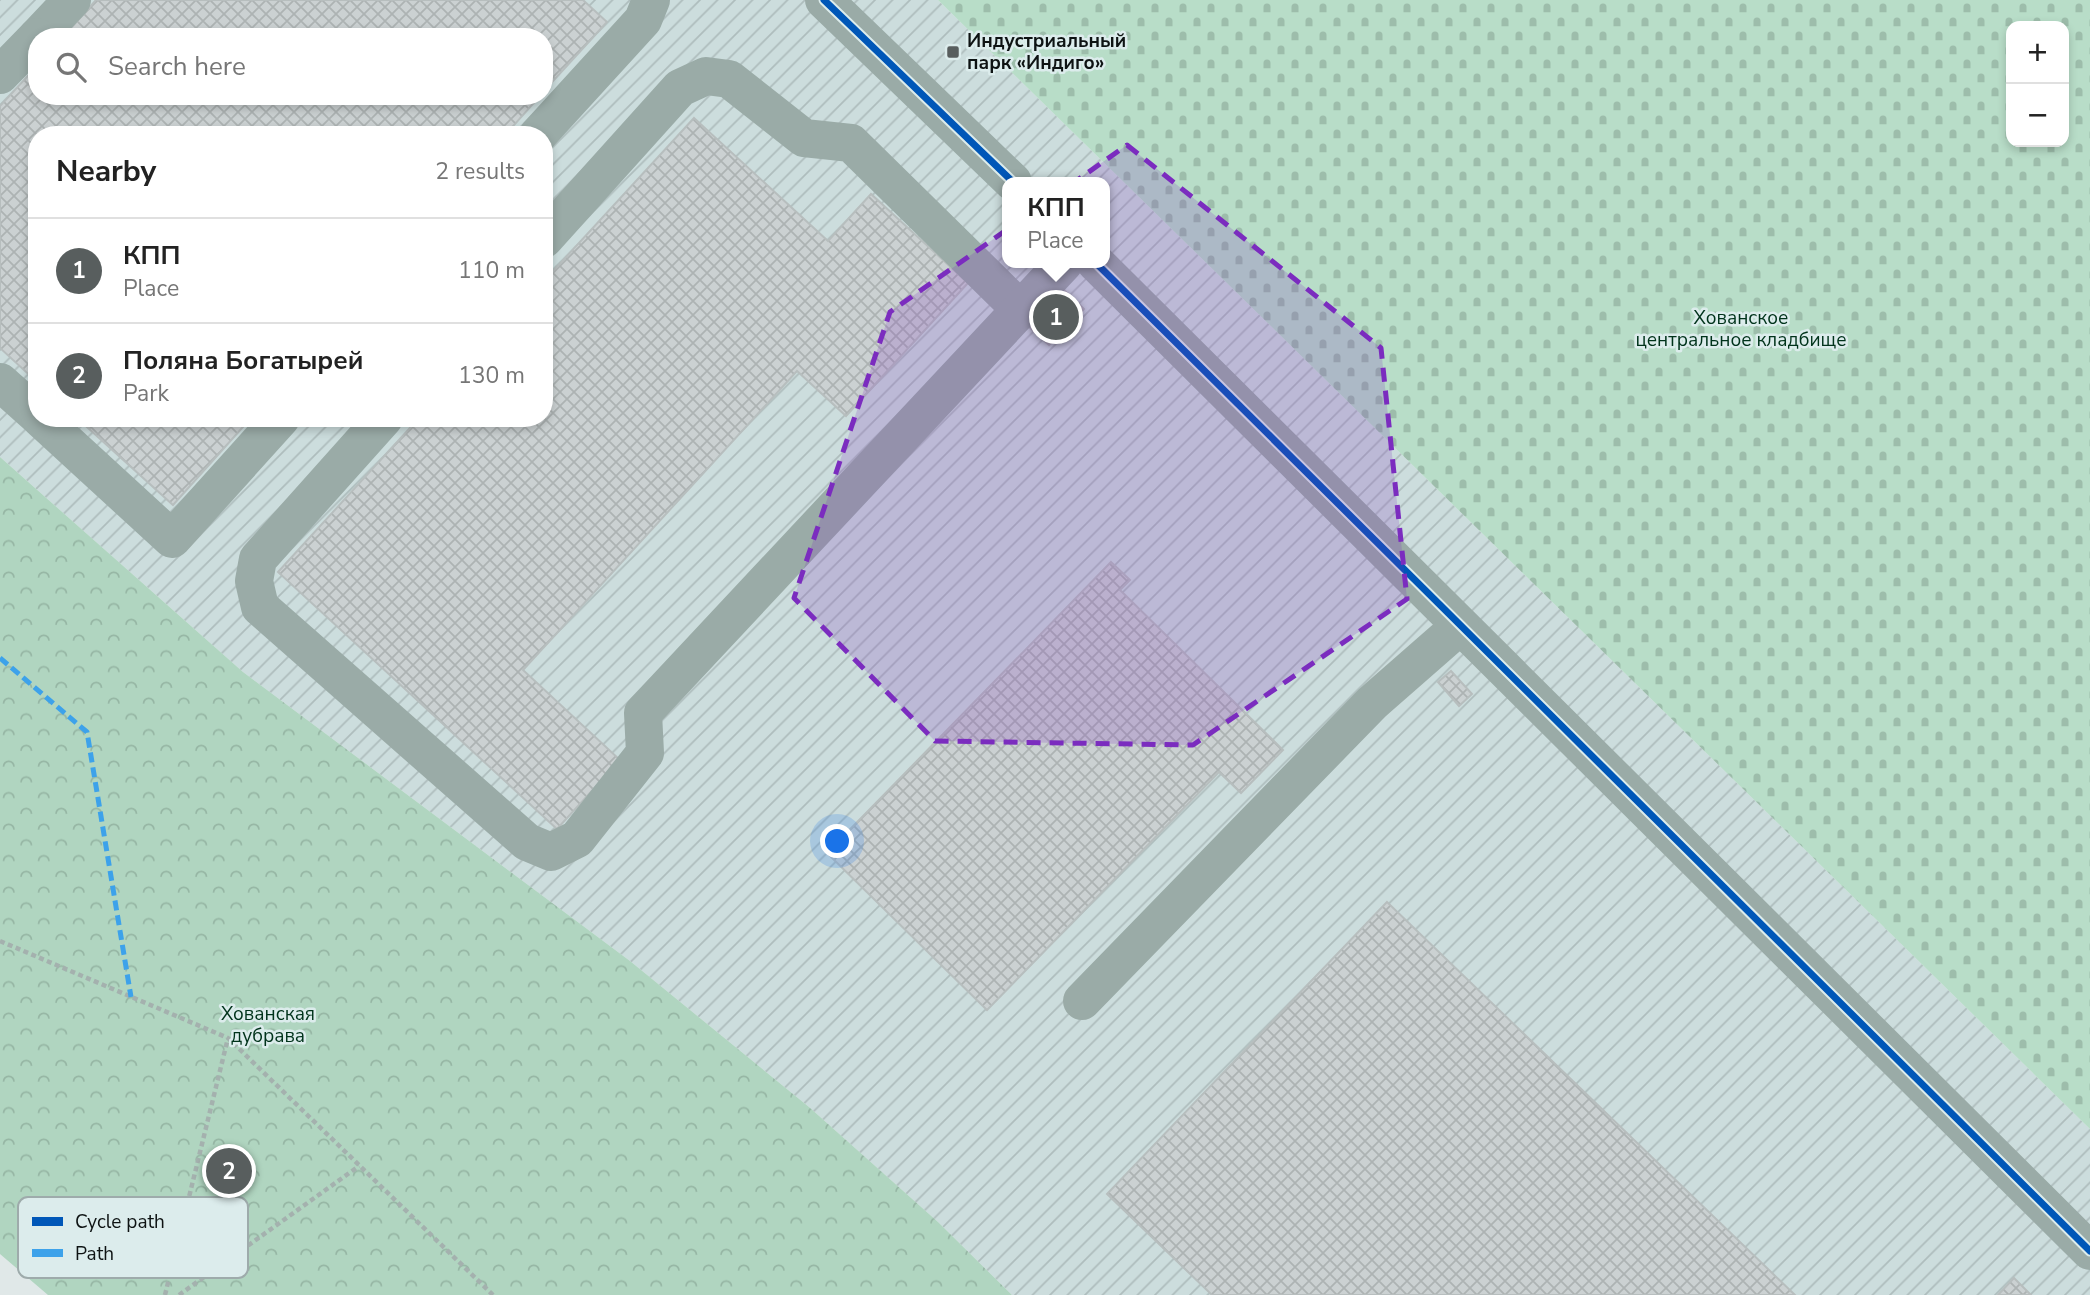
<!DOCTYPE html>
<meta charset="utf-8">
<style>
:root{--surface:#fff;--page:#f6f6f6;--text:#222;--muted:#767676;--line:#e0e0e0;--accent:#585e5e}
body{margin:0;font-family:"Nunito Sans",sans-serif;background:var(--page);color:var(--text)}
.controls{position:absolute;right:21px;top:21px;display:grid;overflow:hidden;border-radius:14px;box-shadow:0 4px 10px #0003}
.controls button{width:63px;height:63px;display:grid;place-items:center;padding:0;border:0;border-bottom:2px solid var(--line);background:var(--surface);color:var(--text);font:35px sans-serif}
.you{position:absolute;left:838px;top:842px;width:24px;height:24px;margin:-18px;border:5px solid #fff;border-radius:50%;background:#1a73e8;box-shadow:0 0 0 10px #1a73e833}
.badge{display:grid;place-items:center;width:46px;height:46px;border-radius:50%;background:var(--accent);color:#fff;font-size:23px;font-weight:700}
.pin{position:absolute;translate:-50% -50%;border:4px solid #fff;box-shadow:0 2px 7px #0006}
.popup{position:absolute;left:1002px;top:177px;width:108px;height:91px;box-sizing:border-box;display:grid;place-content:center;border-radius:14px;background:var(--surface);filter:drop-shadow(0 2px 5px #0005);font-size:23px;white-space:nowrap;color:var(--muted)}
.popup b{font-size:26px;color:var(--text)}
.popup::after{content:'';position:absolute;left:50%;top:100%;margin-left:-14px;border:14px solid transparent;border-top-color:var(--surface)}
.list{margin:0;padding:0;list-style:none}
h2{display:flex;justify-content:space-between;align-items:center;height:91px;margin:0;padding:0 28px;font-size:30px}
h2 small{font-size:23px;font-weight:400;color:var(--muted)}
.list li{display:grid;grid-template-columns:46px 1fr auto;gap:21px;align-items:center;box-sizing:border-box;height:105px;padding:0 28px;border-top:2px solid var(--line)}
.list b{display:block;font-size:26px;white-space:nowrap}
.list p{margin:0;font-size:23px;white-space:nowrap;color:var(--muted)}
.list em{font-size:23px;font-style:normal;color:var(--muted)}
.icon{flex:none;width:38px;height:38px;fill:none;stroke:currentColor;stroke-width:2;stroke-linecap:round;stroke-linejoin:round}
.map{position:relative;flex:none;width:2090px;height:1295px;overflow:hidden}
.search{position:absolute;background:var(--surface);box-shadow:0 4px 10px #0003;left:28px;top:28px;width:525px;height:77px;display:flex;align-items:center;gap:18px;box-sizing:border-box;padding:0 24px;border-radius:28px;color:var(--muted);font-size:26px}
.panel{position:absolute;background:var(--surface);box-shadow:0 4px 10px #0003;left:28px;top:126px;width:525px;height:301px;border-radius:28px}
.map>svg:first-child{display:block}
.industrial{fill:url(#industrial-furrows);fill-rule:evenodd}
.forest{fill:url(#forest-crowns)}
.cemetery{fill:url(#cemetery-stones);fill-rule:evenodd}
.building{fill:url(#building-cross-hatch);stroke:#b7bebe;stroke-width:2}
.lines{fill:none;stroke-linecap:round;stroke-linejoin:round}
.path{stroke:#a4b1ae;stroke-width:4.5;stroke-dasharray:5 3.5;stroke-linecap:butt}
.minor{stroke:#9aaba7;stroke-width:38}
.quiet{stroke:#3da2ea;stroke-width:5;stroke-dasharray:10 5;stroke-linecap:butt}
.cycleway-casing{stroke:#dcecec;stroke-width:11}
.cycleway{stroke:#0057b8;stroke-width:7}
.marked{fill:#7b2cbf;fill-opacity:0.2;stroke:#7b2cbf;stroke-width:5;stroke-dasharray:14 9;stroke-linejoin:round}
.poi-dot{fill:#585e5e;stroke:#dcecec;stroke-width:2.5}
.labels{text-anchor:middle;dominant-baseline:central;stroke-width:5;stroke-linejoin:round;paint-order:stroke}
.poi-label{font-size:19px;font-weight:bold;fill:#0e1313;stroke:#dcecec;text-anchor:start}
.park-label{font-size:19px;fill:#00331b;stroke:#dcecec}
.key{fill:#dcecec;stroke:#9eabab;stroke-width:2}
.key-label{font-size:19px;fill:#0e1313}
</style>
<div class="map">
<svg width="2090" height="1295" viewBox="0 0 2090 1295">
<defs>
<pattern id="industrial-furrows" width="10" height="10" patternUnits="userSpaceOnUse" patternTransform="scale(1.75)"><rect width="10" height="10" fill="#cdd"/><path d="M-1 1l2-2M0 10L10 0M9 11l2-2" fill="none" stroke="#aebdbd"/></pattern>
<pattern id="forest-crowns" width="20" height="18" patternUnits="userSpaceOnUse" patternTransform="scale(1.75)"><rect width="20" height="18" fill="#b0d5c0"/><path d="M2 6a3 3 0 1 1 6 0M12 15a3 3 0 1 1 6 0" fill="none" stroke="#96b6a4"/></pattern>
<pattern id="cemetery-stones" width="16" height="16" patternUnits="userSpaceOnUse" patternTransform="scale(1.75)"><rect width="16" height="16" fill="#b8ddc8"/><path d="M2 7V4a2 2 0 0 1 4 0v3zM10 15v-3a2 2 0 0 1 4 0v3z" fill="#9dbdab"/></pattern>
<pattern id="building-cross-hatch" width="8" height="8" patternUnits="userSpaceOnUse" patternTransform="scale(1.75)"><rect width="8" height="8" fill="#cbd1d2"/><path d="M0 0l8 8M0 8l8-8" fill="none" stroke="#adb3b3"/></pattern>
</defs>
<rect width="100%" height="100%" fill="#e0e8e8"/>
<!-- industrial -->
<path class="industrial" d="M0 0H938L2090 1129V1295H1012L938 1222 809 1107 630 961 243 672 0 457ZM37 37H544V96H37ZM37 135H544V418H37ZM1007 182H1105V263H1007Z"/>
<!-- forest -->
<path class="forest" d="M0 457 243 672 630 961 809 1107 938 1222 1012 1295H48L0 1254Z"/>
<!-- cemetery -->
<path class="cemetery" d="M938 0H2090V1129ZM2011 26H2064V142H2011Z"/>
<!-- building -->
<g class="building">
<path d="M96 0H583L607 22 544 91V37H63Z"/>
<path d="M37 66V96H540L505 135H37V382L0 348V106Z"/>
<path d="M694 118 828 241 871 194 968 283 846 416 797 371 523 670 620 760 557 829 278 572 419 418H544V281Z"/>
<path d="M1063 289 1084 309 1049 345 1028 326Z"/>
<path d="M77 418H251L173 505Z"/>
<path d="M1111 562 1130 580 1120 590 1283 750 1241 793 1219 772 987 1010 827 853Z"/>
<path d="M1451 671 1472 694 1459 706 1438 682Z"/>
<path d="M1387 902 1795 1295H1212L1107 1194Z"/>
<path d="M2014 1278 2031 1295H1998Z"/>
</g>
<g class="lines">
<!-- path -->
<g class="path">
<path d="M0 941 228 1038 493 1295"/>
<path d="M165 1295 228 1038"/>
<path d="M179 1295 359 1166"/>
</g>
<!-- minor -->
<g class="minor">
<path d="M824 0 1013 182"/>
<path d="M37 37 72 0"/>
<path d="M0 75 37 37"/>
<path d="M538 135 643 20 651 0"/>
<path d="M544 239 680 88 706 76 729 79 804 138 851 143 1020 309"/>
<path d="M1096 263 2090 1251"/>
<path d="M0 382 37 415"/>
<path d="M40 418 172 539 281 418"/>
<path d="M384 418 258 559 254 581 260 607 527 842 551 852 577 839 645 753 643 713 1064 263"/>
<path d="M1082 1001 1372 703 1460 626"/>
</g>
<!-- quiet -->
<path class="quiet" d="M0 658 87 732 131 997"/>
<!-- cycleway casing -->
<g class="cycleway-casing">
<g id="cycleway">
<path d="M824 0 1013 182"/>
<path d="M1096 263 2090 1251"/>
</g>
</g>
<!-- cycleway -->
<use href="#cycleway" class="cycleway"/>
</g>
<!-- marked area -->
<path class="marked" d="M1127 145 1381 348 1407 599 1193 745 935 741 794 598 890 312Z"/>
<!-- markers -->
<rect class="poi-dot" x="946" y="45" width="14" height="14" rx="3.5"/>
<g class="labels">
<!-- poi labels -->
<g class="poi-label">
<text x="967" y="41">Индустриальный<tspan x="967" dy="22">парк «Индиго»</tspan></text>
</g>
<!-- park labels -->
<g class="park-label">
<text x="1741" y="318">Хованское<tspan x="1741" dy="22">центральное кладбище</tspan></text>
<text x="268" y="1014">Хованская<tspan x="268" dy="22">дубрава</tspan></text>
</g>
</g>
<!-- legend -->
<rect x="18" y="1197" width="230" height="81" rx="10" class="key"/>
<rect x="32" y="1217" width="31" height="9" fill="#0057b8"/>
<rect x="32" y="1249" width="31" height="8" fill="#3da2ea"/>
<g class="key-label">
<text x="75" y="1228">Cycle path</text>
<text x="75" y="1260">Path</text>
</g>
</svg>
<div class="controls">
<button>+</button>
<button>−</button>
</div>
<div class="you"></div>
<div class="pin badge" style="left:1056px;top:317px">1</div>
<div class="popup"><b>КПП</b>Place</div>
<div class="pin badge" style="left:229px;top:1171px">2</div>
<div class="search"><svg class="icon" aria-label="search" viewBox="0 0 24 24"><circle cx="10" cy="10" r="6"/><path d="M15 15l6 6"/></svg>Search here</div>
<section class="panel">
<h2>Nearby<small>2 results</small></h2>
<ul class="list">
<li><span class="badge">1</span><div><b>КПП</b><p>Place</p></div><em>110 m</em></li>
<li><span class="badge">2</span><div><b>Поляна Богатырей</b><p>Park</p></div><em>130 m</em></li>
</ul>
</section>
</div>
